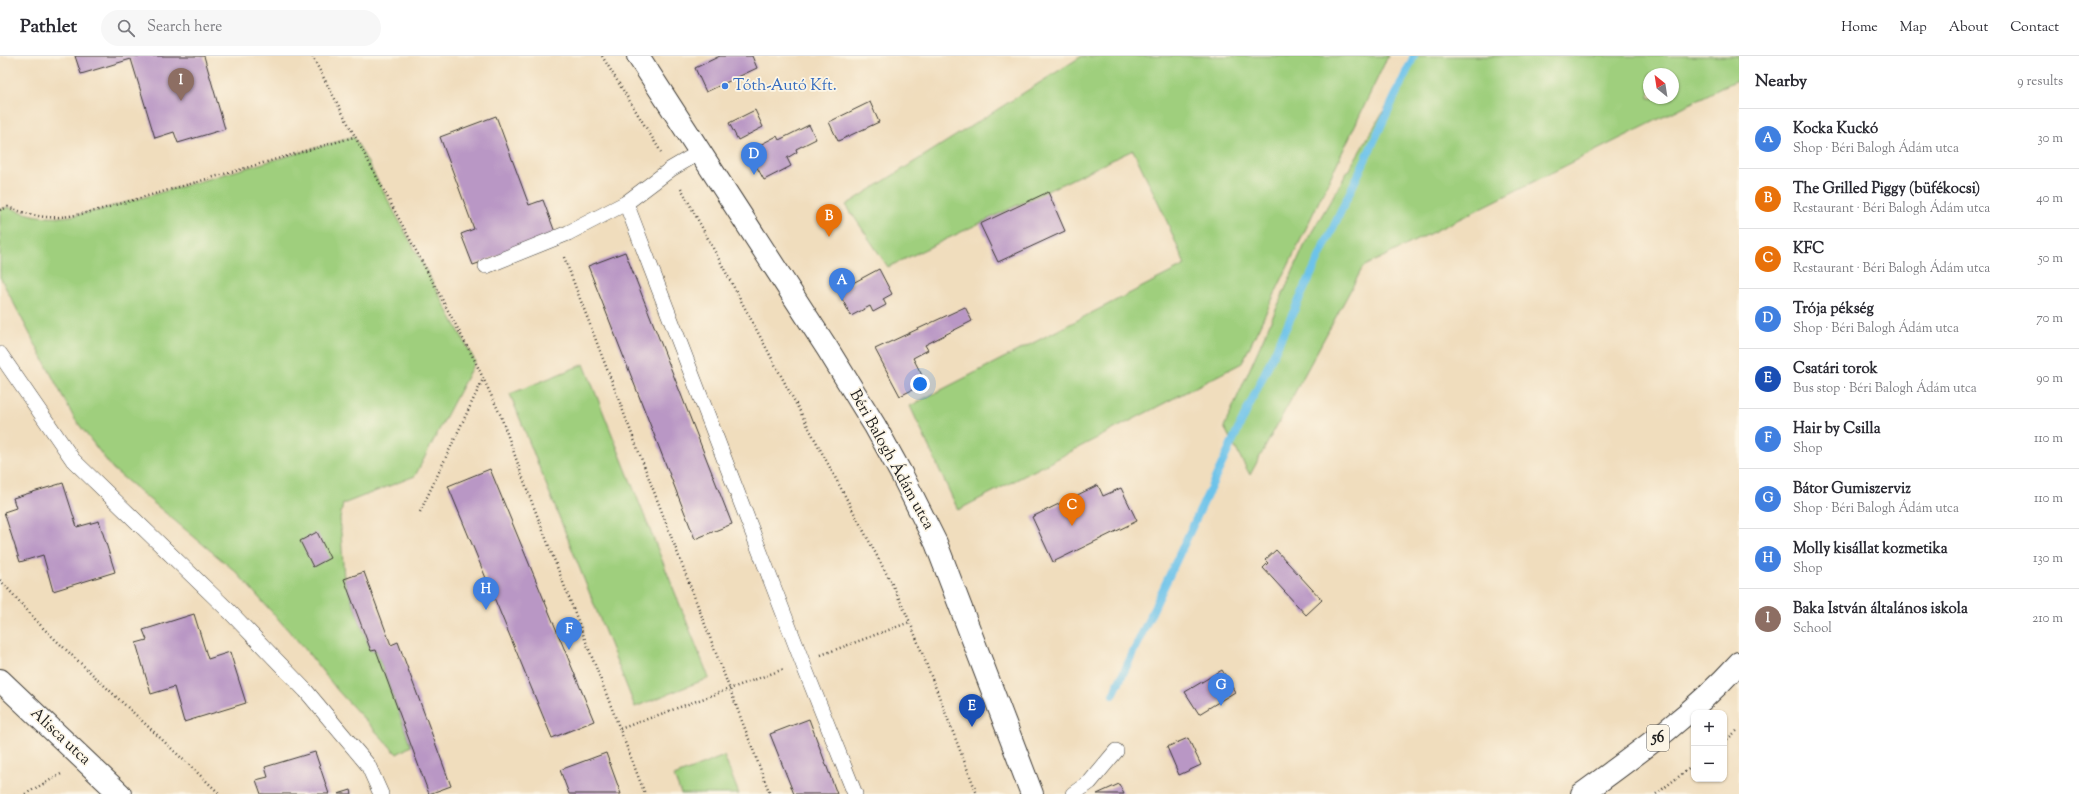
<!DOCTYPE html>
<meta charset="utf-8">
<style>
:root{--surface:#fff;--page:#f7f7f7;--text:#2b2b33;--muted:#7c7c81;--line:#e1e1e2;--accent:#0f766e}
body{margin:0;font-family:"Sorts Mill Goudy",serif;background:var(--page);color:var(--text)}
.controls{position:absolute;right:12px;bottom:12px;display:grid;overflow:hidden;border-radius:8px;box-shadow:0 1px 3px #0004}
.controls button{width:36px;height:36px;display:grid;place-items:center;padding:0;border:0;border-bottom:1px solid var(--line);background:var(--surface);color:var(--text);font:20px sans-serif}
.compass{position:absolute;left:1643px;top:12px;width:36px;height:36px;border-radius:50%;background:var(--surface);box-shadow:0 1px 3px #0004;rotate:330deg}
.you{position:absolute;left:920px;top:328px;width:14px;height:14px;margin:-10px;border:3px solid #fff;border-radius:50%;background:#1a73e8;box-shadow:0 0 0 6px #1a73e833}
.badge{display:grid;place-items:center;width:26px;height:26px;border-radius:50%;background:var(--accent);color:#fff;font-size:13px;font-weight:700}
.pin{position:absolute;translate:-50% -33px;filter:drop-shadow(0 1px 2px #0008)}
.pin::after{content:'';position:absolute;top:21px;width:14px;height:12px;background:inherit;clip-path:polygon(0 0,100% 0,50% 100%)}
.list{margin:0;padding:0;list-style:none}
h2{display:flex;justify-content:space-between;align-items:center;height:52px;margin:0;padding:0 16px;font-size:17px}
h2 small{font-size:13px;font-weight:400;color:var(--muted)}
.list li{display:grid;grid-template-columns:26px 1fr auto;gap:12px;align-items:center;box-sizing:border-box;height:60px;padding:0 16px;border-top:1px solid var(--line)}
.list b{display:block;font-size:15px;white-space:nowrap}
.list p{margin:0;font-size:13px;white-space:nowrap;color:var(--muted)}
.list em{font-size:13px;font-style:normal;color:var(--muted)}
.icon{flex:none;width:22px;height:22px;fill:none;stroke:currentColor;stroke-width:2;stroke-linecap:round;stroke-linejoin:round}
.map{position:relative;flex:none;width:1739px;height:738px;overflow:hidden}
header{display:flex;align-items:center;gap:24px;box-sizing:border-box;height:56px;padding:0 20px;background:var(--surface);border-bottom:1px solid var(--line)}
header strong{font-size:19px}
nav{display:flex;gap:22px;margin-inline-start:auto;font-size:14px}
.search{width:280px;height:36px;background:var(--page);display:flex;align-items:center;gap:10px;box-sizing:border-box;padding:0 14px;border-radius:22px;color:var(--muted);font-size:15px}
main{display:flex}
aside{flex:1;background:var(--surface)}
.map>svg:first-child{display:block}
.green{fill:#9fcf7d;stroke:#5e764c;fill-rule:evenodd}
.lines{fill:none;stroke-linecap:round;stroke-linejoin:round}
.stream{stroke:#6dc3ea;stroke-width:8}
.building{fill:#b997c5}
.lane-casing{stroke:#3c3934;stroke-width:16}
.street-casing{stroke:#3c3934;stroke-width:24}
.secondary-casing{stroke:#3c3934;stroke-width:24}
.primary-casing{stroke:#3c3934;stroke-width:24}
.path{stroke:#3c3934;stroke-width:2.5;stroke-dasharray:1 3;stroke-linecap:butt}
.lane{stroke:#fff;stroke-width:15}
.street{stroke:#fff;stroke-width:22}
.secondary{stroke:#fff;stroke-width:22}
.primary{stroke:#fff;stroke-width:22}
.shop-dot{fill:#3f7fe0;stroke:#fcf5e5;stroke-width:1.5}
.labels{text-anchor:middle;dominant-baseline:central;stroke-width:3.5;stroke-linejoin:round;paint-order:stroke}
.shield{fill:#fcf5e5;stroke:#5f5d58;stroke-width:1}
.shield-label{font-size:15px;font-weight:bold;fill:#1c1c1c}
.shop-label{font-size:16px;fill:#366cbe;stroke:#fcf5e5;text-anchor:start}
.street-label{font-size:16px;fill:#1c1c1c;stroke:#fcf5e5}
</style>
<header>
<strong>Pathlet</strong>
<div class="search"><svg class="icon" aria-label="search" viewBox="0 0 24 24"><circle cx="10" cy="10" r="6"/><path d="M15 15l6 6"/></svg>Search here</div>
<nav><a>Home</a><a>Map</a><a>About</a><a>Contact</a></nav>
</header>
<main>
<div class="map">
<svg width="1739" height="738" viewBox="0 0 1739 738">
<rect width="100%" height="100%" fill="#fcf5e5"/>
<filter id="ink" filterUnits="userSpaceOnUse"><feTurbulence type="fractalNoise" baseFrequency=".025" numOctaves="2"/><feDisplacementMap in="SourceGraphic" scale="8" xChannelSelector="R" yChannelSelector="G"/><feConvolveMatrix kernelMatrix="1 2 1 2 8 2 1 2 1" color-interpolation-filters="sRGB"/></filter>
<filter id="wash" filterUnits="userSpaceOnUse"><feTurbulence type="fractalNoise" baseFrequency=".012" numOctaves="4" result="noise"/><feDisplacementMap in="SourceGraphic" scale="16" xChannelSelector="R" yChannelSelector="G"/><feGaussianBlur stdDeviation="0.9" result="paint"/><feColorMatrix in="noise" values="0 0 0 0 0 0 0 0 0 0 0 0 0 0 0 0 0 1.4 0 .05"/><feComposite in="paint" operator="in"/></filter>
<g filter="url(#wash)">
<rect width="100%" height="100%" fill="#f0ddbd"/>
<!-- green -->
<g class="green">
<path d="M1082 0H1388L1242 307 958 454 910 350 1185 209 1163 156 1133 94 888 211 846 149Z"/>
<path d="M1416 0H1739V23L1363 211 1250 419 1224 371 1306 186ZM1649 18H1673V42H1649Z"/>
<path d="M354 81 475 305 415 420 343 448 340 462 344 523 371 595 376 594 411 690 397 698 338 635 305 593 236 516 113 413 74 362 0 221V154L8 151C44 165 59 163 96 155Z"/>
<path d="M584 308 709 622 635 651 510 338Z"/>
<path d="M724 700 739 738H681L674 720Z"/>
</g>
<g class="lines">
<!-- stream -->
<path class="stream" d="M1113 639 1414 0"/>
</g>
<g id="blocks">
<!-- building -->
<g class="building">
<path d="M75 0H204L225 73 178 87 174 76 155 82 131 3 81 18Z"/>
<path d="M720 0H752L757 12 706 36 695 12Z"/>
<path d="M870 46 879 66 838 85 829 66Z"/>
<path d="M755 54 763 71 738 84 729 67Z"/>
<path d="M496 60 529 149 543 144 556 179 473 209 461 178 474 173 440 81Z"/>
<path d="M809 69 816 83 796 93 797 96 787 102 791 110 764 124 748 95 777 80 779 84Z"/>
<path d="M1048 136 1065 175 998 206 980 168Z"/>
<path d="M625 196 732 468 695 483 588 210Z"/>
<path d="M879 213 892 238 883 243 886 249 873 256 870 250 851 260 838 235Z"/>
<path d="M965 251 972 265 925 289 928 294 913 302 926 327 900 340 875 293Z"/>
<path d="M490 413 594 665 552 682 448 430Z"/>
<path d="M63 427 77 471 99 465 115 516 53 535 43 499 20 506 4 456 16 452 13 442Z"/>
<path d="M1098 429 1103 440 1121 432 1137 465 1053 506 1032 461Z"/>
<path d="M317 476 330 502 313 511 300 485Z"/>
<path d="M1276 494 1322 544 1306 559 1263 512 1268 507 1265 504Z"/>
<path d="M364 516 391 589 398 586 451 730 429 738 376 594 371 595 344 523Z"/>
<path d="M194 558 208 603 230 596 246 647 184 666 174 631 151 638 136 587 147 584 143 574Z"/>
<path d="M1222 614 1235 636 1199 658 1185 636Z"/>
<path d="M809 663 837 738H794L770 678Z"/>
<path d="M1188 682 1201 709 1179 719 1167 691Z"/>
<path d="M315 696 329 738H261L256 724 268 721 265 711Z"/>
<path d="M606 697 621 738H569L560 714Z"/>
<path d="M1119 728 1124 738H1097Z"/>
<path d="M351 734 352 738H338Z"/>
</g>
</g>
</g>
<g filter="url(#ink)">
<use href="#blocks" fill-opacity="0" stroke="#3c3934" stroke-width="1"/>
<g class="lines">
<!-- lane casing -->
<g class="lane-casing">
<g id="lane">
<path d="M626 147 805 613 855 738"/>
<path d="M486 210 568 177 626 147 671 113 700 96"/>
<path d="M0 298 73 404 230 556 306 635 368 709 381 738"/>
<path d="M1073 738 1090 726 1116 695"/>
</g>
</g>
<!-- street casing -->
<g class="street-casing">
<path id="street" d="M0 624 120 738"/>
</g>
<!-- secondary casing -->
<g class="secondary-casing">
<path id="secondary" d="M638 0 827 292 875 370 902 419 936 487 1032 738"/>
</g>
<!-- primary casing -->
<g class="primary-casing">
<path id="primary" d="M1582 738C1637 698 1693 658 1739 607"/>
</g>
<!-- path -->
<g class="path">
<path d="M312 0 475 305 500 358 528 436 645 738"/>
<path d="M602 0 661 96"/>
<path d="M681 132 893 530 910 566 977 738"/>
<path d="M0 154 8 151C44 165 59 163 95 155L354 81"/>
<path d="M564 201 770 738"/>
<path d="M420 456 483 323"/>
<path d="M0 524 43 572 220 738"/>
<path d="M821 599 910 566"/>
<path d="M620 673 784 613"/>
<path d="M1724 686 1739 673"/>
<path d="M25 738 63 717"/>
<path d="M1656 738 1694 709"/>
</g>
<!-- lane -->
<use href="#lane" class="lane"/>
<!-- street -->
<use href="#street" class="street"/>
<!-- secondary -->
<use href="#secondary" class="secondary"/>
<!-- primary -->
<use href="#primary" class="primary"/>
</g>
</g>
<!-- markers -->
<circle class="shop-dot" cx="725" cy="30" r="4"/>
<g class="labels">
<!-- shield labels -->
<rect class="shield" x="1647" y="669" width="22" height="26" rx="3"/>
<g class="shield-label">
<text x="1658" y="682">56</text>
</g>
<!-- shop labels -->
<g class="shop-label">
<text x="733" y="30">Tóth-Autó Kft.</text>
</g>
<!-- street labels -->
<g class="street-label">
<text transform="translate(891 404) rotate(61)">Béri Balogh Ádám utca</text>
<text transform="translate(60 681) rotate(43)">Alisca utca</text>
</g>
</g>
</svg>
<div class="controls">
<button>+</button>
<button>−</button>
</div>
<svg class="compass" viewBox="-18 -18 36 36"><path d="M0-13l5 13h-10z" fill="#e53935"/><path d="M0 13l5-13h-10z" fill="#7c7c81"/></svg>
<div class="you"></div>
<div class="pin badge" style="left:842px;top:245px;background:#3f7fe0">A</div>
<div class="pin badge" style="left:829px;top:181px;background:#e8710a">B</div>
<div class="pin badge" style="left:1072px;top:470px;background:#e8710a">C</div>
<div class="pin badge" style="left:754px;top:119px;background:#3f7fe0">D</div>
<div class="pin badge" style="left:972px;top:671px;background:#1a4fb4">E</div>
<div class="pin badge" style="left:569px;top:594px;background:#3f7fe0">F</div>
<div class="pin badge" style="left:1221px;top:650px;background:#3f7fe0">G</div>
<div class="pin badge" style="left:486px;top:554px;background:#3f7fe0">H</div>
<div class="pin badge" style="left:181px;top:45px;background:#8d6e63">I</div>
</div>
<aside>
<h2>Nearby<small>9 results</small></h2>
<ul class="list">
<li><span class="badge" style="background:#3f7fe0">A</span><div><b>Kocka Kuckó</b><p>Shop · Béri Balogh Ádám utca</p></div><em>30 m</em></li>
<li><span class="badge" style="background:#e8710a">B</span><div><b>The Grilled Piggy (büfékocsi)</b><p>Restaurant · Béri Balogh Ádám utca</p></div><em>40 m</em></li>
<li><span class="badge" style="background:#e8710a">C</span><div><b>KFC</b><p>Restaurant · Béri Balogh Ádám utca</p></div><em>50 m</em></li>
<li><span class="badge" style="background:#3f7fe0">D</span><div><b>Trója pékség</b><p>Shop · Béri Balogh Ádám utca</p></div><em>70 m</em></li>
<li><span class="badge" style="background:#1a4fb4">E</span><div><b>Csatári torok</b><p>Bus stop · Béri Balogh Ádám utca</p></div><em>90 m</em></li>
<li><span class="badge" style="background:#3f7fe0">F</span><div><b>Hair by Csilla</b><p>Shop</p></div><em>110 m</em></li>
<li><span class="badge" style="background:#3f7fe0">G</span><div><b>Bátor Gumiszerviz</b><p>Shop · Béri Balogh Ádám utca</p></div><em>110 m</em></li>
<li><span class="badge" style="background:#3f7fe0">H</span><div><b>Molly kisállat kozmetika</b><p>Shop</p></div><em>130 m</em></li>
<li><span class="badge" style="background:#8d6e63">I</span><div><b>Baka István általános iskola</b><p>School</p></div><em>210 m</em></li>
</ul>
</aside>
</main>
